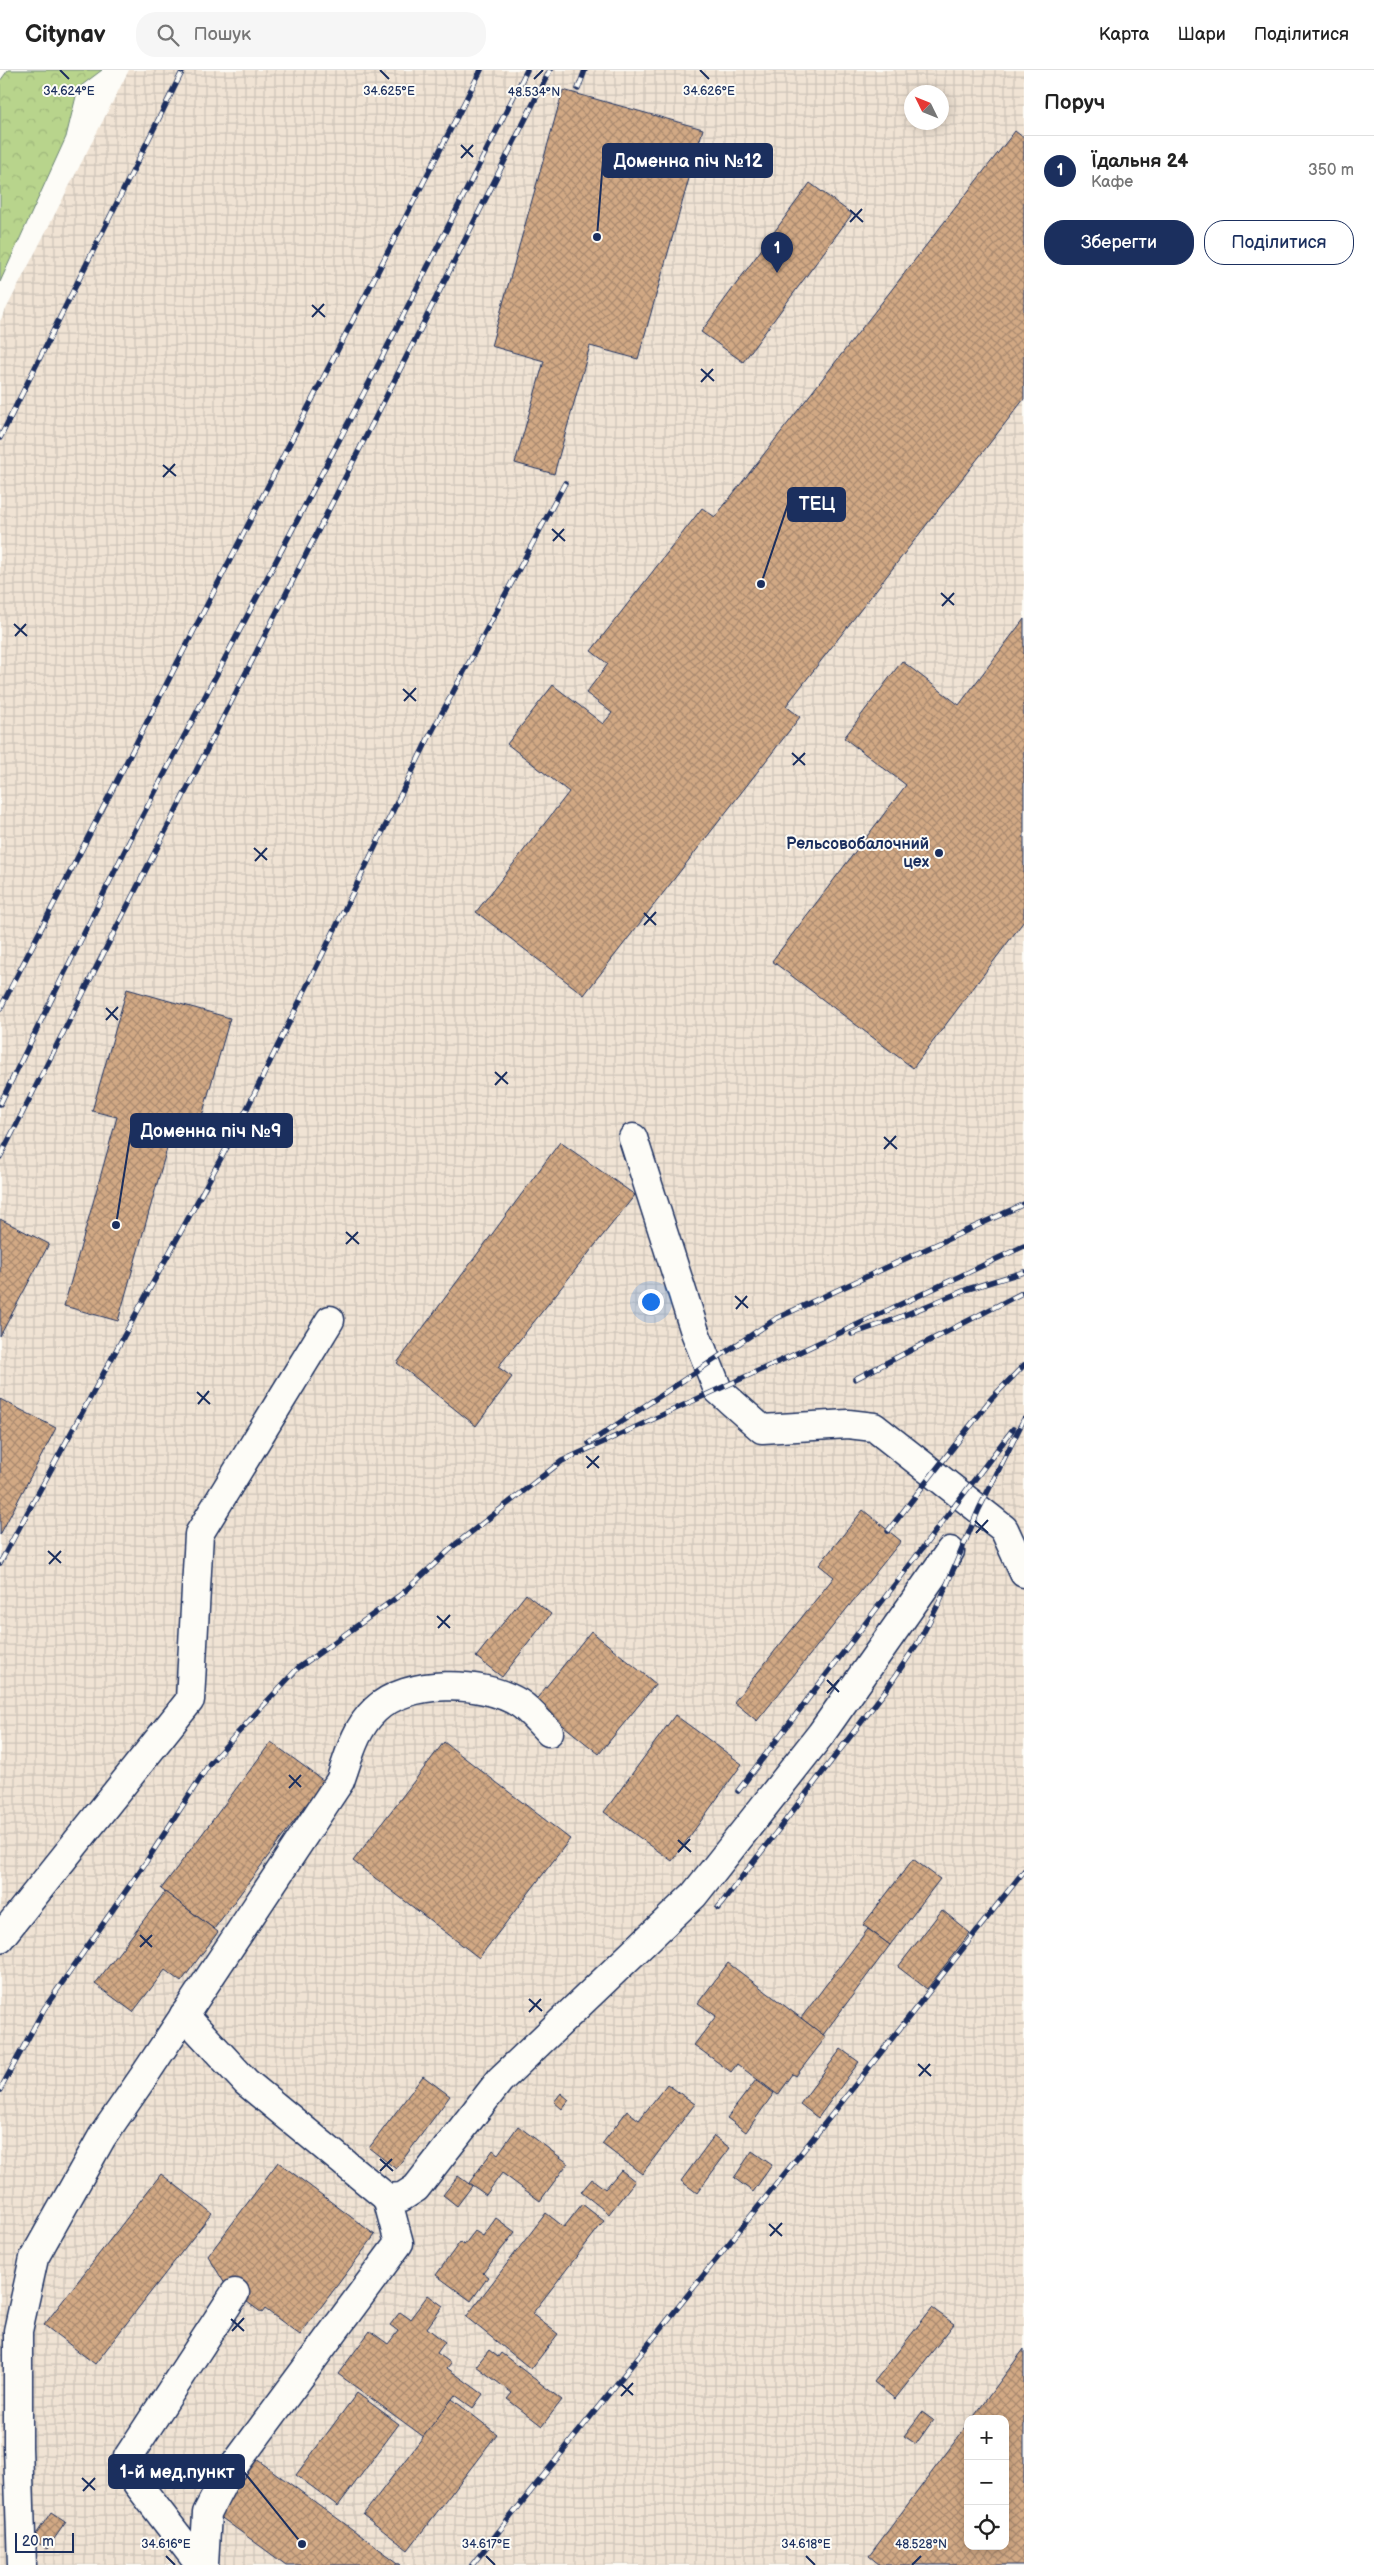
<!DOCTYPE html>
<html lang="uk">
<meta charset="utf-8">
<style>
:root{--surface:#fff;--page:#f6f6f6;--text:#222;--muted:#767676;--line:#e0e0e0;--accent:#1b2f5e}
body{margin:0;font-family:"Balsamiq Sans",sans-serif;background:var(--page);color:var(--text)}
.controls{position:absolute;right:15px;bottom:15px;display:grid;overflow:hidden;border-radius:10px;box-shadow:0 2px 12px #0003}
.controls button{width:45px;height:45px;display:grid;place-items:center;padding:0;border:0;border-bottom:1px solid var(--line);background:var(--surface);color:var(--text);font:25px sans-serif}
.compass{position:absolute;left:904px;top:15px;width:45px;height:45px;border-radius:50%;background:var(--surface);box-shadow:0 2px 12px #0003;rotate:313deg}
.scale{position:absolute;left:15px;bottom:12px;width:59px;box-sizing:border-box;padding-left:5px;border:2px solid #1b2f5e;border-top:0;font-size:14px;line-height:18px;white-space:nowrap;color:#1b2f5e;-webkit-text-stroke:4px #fdfcf7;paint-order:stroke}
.you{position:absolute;left:650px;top:1231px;width:18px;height:18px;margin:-12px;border:4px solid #fff;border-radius:50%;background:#1a73e8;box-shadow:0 0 0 8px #1a73e833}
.badge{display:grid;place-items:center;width:32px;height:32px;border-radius:50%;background:var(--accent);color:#fff;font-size:16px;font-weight:700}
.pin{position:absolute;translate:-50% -41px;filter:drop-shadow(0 1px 2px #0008)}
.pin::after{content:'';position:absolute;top:26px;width:18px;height:15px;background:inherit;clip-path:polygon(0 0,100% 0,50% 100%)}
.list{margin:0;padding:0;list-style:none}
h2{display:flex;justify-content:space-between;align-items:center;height:65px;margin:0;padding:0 20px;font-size:21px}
h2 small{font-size:16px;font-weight:400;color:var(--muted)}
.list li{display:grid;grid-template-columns:32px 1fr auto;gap:15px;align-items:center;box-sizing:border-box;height:70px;padding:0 20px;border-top:1px solid var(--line)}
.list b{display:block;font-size:19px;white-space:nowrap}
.list p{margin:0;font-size:16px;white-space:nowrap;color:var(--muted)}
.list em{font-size:16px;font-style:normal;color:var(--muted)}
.actions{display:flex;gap:10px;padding:15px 20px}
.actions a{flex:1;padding:11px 0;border:1px solid var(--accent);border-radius:20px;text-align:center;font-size:18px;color:var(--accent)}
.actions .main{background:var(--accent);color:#fff}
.icon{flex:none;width:28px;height:28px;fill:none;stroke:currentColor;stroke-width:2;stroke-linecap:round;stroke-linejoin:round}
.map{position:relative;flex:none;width:1024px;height:2495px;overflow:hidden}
header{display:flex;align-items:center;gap:30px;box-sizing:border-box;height:70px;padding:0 25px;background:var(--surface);border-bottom:1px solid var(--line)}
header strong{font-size:24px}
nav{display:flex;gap:28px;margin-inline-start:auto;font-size:18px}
.search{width:350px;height:45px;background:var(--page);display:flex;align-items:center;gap:12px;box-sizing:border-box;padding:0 18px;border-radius:20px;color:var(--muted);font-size:19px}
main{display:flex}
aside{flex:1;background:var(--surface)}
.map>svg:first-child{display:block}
.industrial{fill:url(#industrial-grid);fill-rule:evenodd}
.forest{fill:url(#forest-crowns);stroke:#6a8275}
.building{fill:url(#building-cross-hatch);stroke:#1b2f5e}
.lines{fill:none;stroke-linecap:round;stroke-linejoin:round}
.minor-casing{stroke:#1b2f5e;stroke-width:31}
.minor{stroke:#fdfcf7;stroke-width:28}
.rail-casing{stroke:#1b2f5e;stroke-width:5.5}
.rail{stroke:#fdfcf7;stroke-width:4;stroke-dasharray:11;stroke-linecap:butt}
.ticks{fill:none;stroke:#1b2f5e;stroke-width:2}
.poi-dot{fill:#1b2f5e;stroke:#fdfcf7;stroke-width:2}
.labels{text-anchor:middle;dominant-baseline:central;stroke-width:4;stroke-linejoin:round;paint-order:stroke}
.poi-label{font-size:16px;font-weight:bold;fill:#1b2f5e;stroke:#fdfcf7;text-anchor:end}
.ticks-label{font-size:12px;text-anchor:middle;fill:#1b2f5e;stroke:#fdfcf7;stroke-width:4;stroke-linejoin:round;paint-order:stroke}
.leader{fill:none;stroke:#1b2f5e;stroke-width:2}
.callout-dot{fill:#1b2f5e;stroke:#fdfcf7;stroke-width:2}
.callout{fill:#1b2f5e;stroke:#1b2f5e;stroke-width:2}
.callout-label{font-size:18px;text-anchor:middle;font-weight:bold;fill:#fff}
</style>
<header>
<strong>Citynav</strong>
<div class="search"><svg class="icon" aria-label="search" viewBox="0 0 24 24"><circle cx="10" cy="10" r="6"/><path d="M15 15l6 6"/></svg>Пошук</div>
<nav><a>Карта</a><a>Шари</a><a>Поділитися</a></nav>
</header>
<main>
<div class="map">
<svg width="1024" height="2495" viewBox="0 0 1024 2495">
<defs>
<pattern id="industrial-grid" width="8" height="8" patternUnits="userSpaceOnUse" patternTransform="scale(1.25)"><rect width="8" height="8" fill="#f0e3d4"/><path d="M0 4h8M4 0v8" fill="none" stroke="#cdc3b8"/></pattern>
<pattern id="forest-crowns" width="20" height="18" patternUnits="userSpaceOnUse" patternTransform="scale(1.25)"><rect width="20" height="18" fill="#b8d48c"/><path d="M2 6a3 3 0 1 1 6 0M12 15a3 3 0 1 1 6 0" fill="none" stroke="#9eb67b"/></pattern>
<pattern id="building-cross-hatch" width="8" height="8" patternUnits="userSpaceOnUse" patternTransform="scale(1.25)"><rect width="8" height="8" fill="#d2a984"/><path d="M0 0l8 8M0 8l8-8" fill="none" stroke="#aa8a6f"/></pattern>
</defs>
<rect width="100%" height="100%" fill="#fdfcf7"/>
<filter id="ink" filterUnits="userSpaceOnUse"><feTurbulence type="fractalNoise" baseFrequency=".02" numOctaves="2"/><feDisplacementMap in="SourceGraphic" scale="10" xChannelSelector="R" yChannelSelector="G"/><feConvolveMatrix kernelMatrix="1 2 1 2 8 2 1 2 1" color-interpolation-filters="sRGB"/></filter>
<g filter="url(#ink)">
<!-- industrial -->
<path class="industrial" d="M129 0H1024V2495H0V251ZM912 22H942V52H912ZM968 2349H1005V2476H968Z"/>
<!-- forest -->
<path class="forest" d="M8 0H102L78 18 66 67 0 212V11Z"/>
<!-- building -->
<g class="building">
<path d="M563 20 703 59 638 289 590 276 554 404 515 393 544 291 491 276Z"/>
<path d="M1015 61 1024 68V329L786 636 800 647 584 925 476 842 569 722 507 674 553 615 603 654 612 643 586 623 608 594 591 581 702 438 715 447Z"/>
<path d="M810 113 852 144 743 292 701 262Z"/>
<path d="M1024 549V851L913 998 772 891 906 715 844 668 902 591 959 635Z"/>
<path d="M127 919 230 948 194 1074 170 1068 118 1251 64 1236 117 1047 92 1041Z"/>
<path d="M560 1072 635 1125 498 1297 512 1307 476 1356 397 1293Z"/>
<path d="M0 1149 49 1174 0 1266Z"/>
<path d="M0 1329 56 1358 0 1465Z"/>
<path d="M863 1440 901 1471 757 1651 734 1632 834 1507 819 1495Z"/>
<path d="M526 1524 551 1544 502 1607 476 1587Z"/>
<path d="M591 1561 656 1614 599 1684 534 1632Z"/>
<path d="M675 1645 742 1694 672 1791 604 1742Z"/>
<path d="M271 1672 324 1711 214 1859 161 1819Z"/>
<path d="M444 1672 570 1769 479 1888 353 1791Z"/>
<path d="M913 1789 940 1809 890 1875 863 1855Z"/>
<path d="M165 1822 218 1862 181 1912 165 1900 133 1942 95 1914Z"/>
<path d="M942 1840 970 1863 927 1919 898 1897Z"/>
<path d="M868 1859 890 1875 823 1965 801 1948Z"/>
<path d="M728 1893 826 1967 796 2006 793 2004 778 2025 737 1994 731 2002 694 1975 716 1946 698 1933Z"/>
<path d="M841 1979 859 1992 818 2048 800 2034Z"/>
<path d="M423 2006 450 2026 396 2099 369 2078Z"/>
<path d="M756 2010 774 2023 746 2062 727 2048Z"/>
<path d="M667 2014 695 2034 642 2104 602 2074 627 2041 639 2050Z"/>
<path d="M561 2023 569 2030 562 2039 554 2032Z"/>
<path d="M518 2056 568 2093 540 2131 502 2103 486 2125 469 2113 493 2080 498 2084Z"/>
<path d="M714 2066 730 2078 697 2123 681 2111Z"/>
<path d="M752 2081 772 2095 753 2122 734 2108Z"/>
<path d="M278 2092 375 2165 300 2265 265 2239 262 2243 235 2223 225 2214 208 2186Z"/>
<path d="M621 2100 635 2111 609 2144 581 2122 592 2109 605 2119Z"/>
<path d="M161 2104 212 2143 95 2294 44 2255Z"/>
<path d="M458 2106 472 2116 457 2136 443 2125Z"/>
<path d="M582 2134 604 2151 532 2244 558 2264 531 2299 466 2247 546 2143 564 2157Z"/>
<path d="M496 2148 515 2162 483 2203 488 2207 471 2231 436 2205 460 2172 464 2175 475 2161 483 2166Z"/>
<path d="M428 2225 443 2236 427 2258 445 2272 437 2283 451 2293 447 2298 483 2324 473 2338 455 2325 424 2367 338 2304 370 2261 388 2274 398 2261 390 2255 400 2242 410 2249Z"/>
<path d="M932 2238 954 2254 895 2329 874 2312Z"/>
<path d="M1024 2279V2495H880L869 2486 968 2354V2476H1005V2349H972Z"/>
<path d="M489 2280 498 2287 501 2283 562 2330 542 2356 507 2329 512 2323 476 2296Z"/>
<path d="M357 2323 399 2354 338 2436 296 2405Z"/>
<path d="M452 2329 497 2364 408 2480 363 2445Z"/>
<path d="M922 2342 933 2350 916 2374 904 2366Z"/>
<path d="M255 2388 401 2495H286L215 2443Z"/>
<path d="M51 2442 66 2452 47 2479 33 2469Z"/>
</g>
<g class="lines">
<!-- minor casing -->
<g class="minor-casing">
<g id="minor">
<path d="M633 1068 695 1262 718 1320 762 1359 848 1354 874 1357 1004 1459 1024 1503"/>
<path d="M0 1868 190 1630 199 1464 330 1250"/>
<path d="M184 1945 246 2012 387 2128"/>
<path d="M22 2495 18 2377V2261L34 2188 102 2067 144 2006 340 1711C349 1686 355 1659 375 1640 407 1609 482 1610 519 1633 530 1640 540 1653 549 1662"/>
<path d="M200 2495 136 2412 128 2387 235 2223"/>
<path d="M204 2495 207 2443 225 2408 399 2173 387 2128 402 2127 416 2118 500 2010 694 1825 821 1664 950 1481"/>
</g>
</g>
<!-- minor -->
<use href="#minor" class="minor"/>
<!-- rail casing -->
<g class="rail-casing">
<g id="rail">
<path d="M578 19 585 0"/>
<path d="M0 368 183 0"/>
<path d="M0 939 481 0"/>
<path d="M0 1034 132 766 368 315 527 0"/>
<path d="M0 1087 419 262 550 0"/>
<path d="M852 1264 890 1251 968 1219 1024 1202"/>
<path d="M855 1309 1024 1222"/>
<path d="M589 1373 777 1248 1024 1134"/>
<path d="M888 1461 991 1329 1024 1295"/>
<path d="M0 1493 238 1057 428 669 565 413"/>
<path d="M738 1721 1013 1359"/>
<path d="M718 1838 886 1620 919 1571 939 1533 979 1439 1024 1349"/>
<path d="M0 2020 44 1939 146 1792 210 1693 298 1598 403 1523 456 1474 562 1391 793 1285 1024 1176"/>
<path d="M472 2495 830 2047 1024 1801"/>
</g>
</g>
<!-- rail -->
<use href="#rail" class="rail"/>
</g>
</g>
<!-- ticks -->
<path class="ticks" d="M60 0 69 9M380 0 389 9M700 0 709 9M534 9 543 0M461 75 473 87M461 88 473 75M850 140 863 152M850 152 862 139M312 235 325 247M312 247 324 234M701 299 714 311M701 312 713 299M163 395 176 406M163 407 175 394M552 459 565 471M553 471 564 459M941 523 954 535M942 536 954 523M14 554 27 566M15 566 26 554M403 619 416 631M404 631 416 618M792 683 805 695M793 695 805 683M254 778 267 790M255 791 267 778M644 843 656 855M644 855 656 842M106 938 118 950M106 950 118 937M495 1002 508 1014M495 1015 507 1002M884 1067 897 1079M884 1079 896 1066M346 1162 359 1174M346 1174 358 1162M735 1226 748 1238M736 1239 747 1226M197 1322 210 1334M198 1334 209 1321M586 1386 599 1398M587 1398 599 1386M975 1451 988 1463M976 1463 988 1450M48 1481 61 1493M49 1494 61 1481M437 1546 450 1558M438 1558 450 1545M827 1610 839 1622M827 1623 839 1610M289 1705 301 1717M289 1718 301 1705M678 1770 691 1782M678 1782 690 1769M140 1865 152 1877M140 1877 152 1865M529 1929 542 1941M529 1942 541 1929M918 1994 931 2006M919 2006 930 1994M380 2089 393 2101M380 2101 392 2089M769 2154 782 2166M770 2166 782 2153M231 2249 244 2261M232 2261 244 2248M620 2313 633 2325M621 2326 633 2313M82 2408 95 2420M83 2421 95 2408M166 2486 175 2495M486 2486 495 2495M806 2486 815 2495M912 2495 921 2486"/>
<!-- markers -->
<circle class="poi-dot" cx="939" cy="783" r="5"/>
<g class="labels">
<!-- poi labels -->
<g class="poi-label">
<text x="929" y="774">Рельсовобалочний<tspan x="929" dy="18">цех</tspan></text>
</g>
</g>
<g class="ticks-label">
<text x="69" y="25">34.624°E</text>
<text x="389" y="25">34.625°E</text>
<text x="709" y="25">34.626°E</text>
<text x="534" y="26">48.534°N</text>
<text x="921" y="2478">48.528°N</text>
<text x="166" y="2478">34.616°E</text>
<text x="486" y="2478">34.617°E</text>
<text x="806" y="2478">34.618°E</text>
</g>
<!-- callouts -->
<path class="leader" d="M597 167L603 90M761 514L788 434M116 1155L131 1061M302 2474L244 2402"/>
<g class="callout-dot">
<circle cx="597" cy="167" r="5"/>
<circle cx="761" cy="514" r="5"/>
<circle cx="116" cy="1155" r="5"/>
<circle cx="302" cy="2474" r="5"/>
</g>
<g class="callout">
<rect x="603" y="74" width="169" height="33" rx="5"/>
<rect x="788" y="418" width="57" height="33" rx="5"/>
<rect x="131" y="1044" width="161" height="33" rx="5"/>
<rect x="109" y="2385" width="135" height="33" rx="5"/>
</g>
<g class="callout-label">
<text x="688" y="97">Доменна піч №12</text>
<text x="817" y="440">ТЕЦ</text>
<text x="211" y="1067">Доменна піч №9</text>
<text x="177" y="2408">1-й мед.пункт</text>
</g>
</svg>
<div class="controls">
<button>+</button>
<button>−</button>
<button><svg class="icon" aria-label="locate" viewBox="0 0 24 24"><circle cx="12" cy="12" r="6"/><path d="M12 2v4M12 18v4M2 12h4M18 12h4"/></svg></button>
</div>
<svg class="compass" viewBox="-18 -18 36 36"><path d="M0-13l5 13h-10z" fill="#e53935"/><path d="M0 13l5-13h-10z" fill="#767676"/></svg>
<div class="scale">20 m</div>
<div class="you"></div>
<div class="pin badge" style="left:777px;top:203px">1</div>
</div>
<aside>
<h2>Поруч<small></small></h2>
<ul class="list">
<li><span class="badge">1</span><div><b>Їдальня 24</b><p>Кафе</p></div><em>350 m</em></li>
</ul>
<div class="actions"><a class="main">Зберегти</a><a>Поділитися</a></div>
</aside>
</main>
